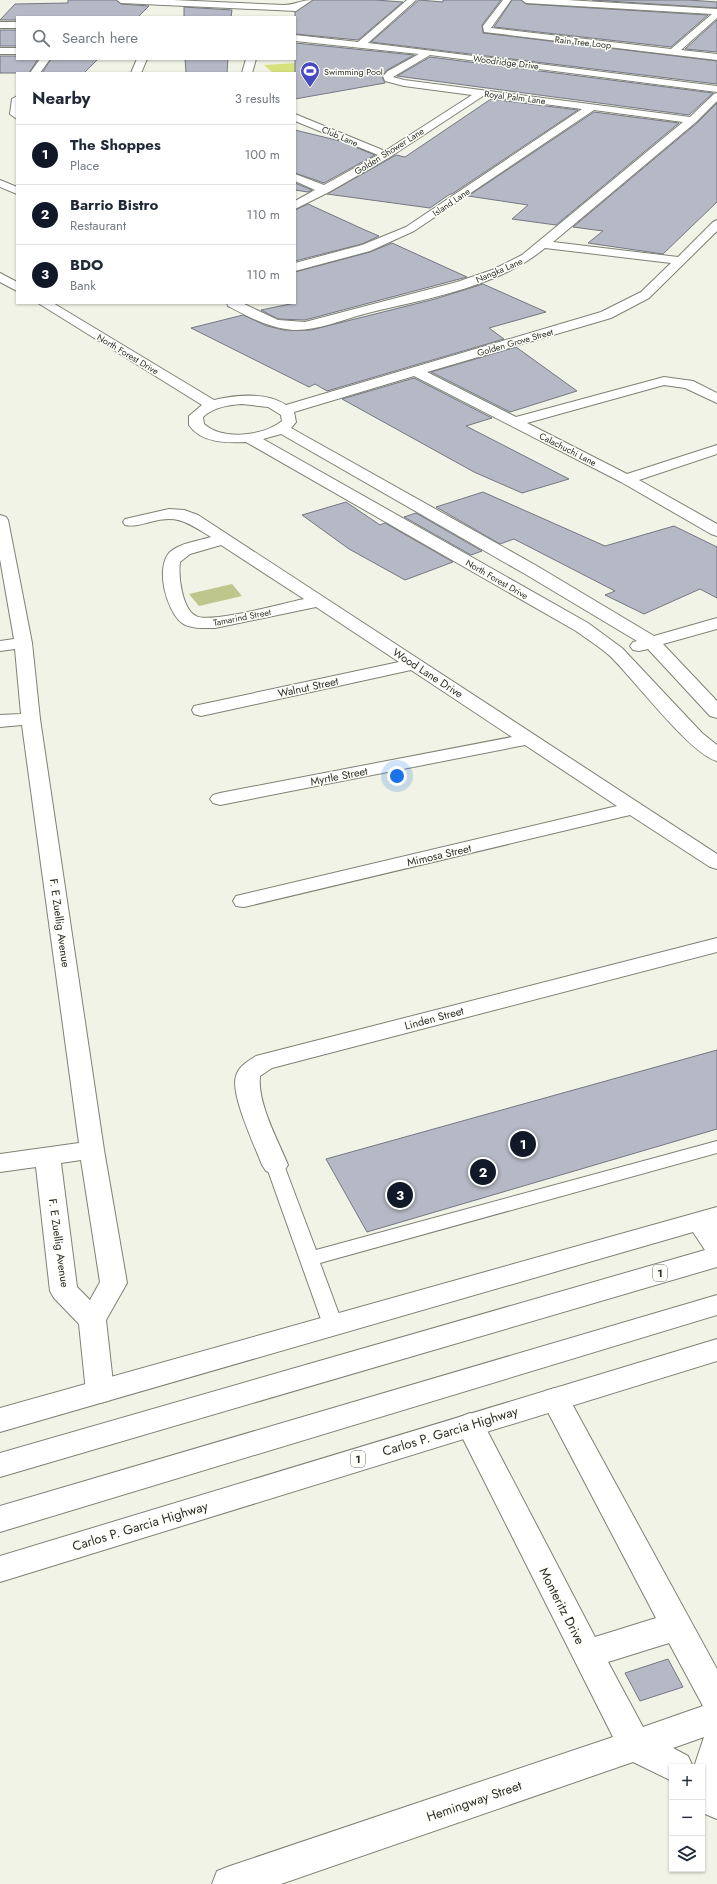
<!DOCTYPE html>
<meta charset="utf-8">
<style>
:root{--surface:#fff;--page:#f6f6f7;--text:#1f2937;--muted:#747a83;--line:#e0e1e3;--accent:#111827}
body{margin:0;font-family:Jost,sans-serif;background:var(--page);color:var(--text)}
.controls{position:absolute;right:12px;bottom:12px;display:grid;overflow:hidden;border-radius:0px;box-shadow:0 1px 3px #0004}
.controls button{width:36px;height:36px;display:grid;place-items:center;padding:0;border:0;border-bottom:1px solid var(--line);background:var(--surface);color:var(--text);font:20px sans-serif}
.you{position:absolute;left:397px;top:776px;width:14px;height:14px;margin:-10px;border:3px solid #fff;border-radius:50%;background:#1a73e8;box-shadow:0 0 0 6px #1a73e833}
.badge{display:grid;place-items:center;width:26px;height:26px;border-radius:50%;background:var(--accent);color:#fff;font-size:13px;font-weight:700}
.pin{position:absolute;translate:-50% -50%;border:2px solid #fff;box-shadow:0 1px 4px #0006}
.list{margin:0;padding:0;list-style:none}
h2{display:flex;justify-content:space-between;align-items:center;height:52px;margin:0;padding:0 16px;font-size:17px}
h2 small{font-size:13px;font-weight:400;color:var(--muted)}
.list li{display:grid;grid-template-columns:26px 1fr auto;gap:12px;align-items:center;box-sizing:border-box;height:60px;padding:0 16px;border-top:1px solid var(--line)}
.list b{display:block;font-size:15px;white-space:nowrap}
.list p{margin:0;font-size:13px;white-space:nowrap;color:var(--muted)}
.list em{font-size:13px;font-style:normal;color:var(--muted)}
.icon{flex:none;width:22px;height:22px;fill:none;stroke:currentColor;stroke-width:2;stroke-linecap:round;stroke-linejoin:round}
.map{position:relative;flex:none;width:717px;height:1884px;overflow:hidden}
.search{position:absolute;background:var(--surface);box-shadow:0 1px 3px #0004;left:16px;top:16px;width:280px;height:44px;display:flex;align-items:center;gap:10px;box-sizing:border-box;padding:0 14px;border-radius:0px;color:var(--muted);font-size:15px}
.panel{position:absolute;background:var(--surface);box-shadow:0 1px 3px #0004;left:16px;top:72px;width:280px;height:232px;border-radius:0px}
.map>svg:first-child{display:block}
.green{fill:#bec68c}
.water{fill:#d6e37d}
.building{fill:#b5b8c5;stroke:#757783}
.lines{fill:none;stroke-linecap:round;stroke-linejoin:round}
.service-casing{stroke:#7f8175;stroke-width:2}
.minor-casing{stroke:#7f8175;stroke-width:2}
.trunk-casing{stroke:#7f8175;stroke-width:2}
.service{fill:#fff;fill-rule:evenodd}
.minor{fill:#fff;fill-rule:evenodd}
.trunk{fill:#fff;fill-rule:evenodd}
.labels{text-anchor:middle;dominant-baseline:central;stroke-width:3;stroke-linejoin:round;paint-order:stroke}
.far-street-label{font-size:9px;fill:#2d2e29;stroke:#fefff9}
.far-poi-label{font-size:9px;fill:#2d2e29;stroke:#fefff9;text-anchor:start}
.shield{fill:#fefff9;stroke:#6c6d67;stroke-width:1}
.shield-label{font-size:10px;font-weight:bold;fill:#2d2e29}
.street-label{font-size:11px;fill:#2d2e29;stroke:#fefff9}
.near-street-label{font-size:13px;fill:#2d2e29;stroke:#fefff9}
</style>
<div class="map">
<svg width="717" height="1884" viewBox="0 0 717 1884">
<rect width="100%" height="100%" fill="#f0f3e5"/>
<!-- green -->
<path class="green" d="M232 584 242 596 199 606 189 594Z"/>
<!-- water -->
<path class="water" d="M296 63 295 73H273L264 65Z"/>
<!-- building -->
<g class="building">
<path d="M68 0H116L121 4 149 6 138 17H17V20H0L15 4 68 3Z"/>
<path d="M313 0H375L403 2 358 40 295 34V12Z"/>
<path d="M419 0 443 2V0H501L482 25 483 33 717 61V84L371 42Z"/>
<path d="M512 0H521L526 4 708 15 671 47 494 27Z"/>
<path d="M592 0H689L717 2V8Z"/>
<path d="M184 7 232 10 231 17H184Z"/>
<path d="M717 20V52L685 49Z"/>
<rect x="0" y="30" width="17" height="16"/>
<path d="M295 43 414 55 387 70 382 77 385 83 295 99Z"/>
<path d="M0 56H17V59H38L29 73H0Z"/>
<path d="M430 57 713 93 689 115 397 76Z"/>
<path d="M51 59H98L84 73H42Z"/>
<path d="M185 59H228L227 73H186Z"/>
<path d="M491 99 578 110 452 194H450L430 208 327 194 396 155 405 157Z"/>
<path d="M717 103V202L663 254 588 243 603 231 573 227 697 123Z"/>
<path d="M594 112 679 123 556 225 512 219 528 205 468 196Z"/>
<path d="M295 130 340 141 375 155 324 183 295 173Z"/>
<path d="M295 183 312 190 308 192 295 190Z"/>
<path d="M308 204 365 230 379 236 362 244 295 261V210Z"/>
<path d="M392 243 467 277 305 320 278 319 261 310 295 303V272L370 252Z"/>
<path d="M483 284 546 312 489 328 504 339 327 391 315 384 309 387 191 328 243 315 267 326 284 330H311L435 299Z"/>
<path d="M516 347 577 391 510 412 431 372Z"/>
<path d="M414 378 492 418 466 426 569 479 522 493 474 472 342 399Z"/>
<path d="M483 492 605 546 674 526 717 547V598L700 589 644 614 605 595 615 591 514 539 500 544 436 507Z"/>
<path d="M346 502 380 525 385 523 453 562 405 580 349 549 302 515Z"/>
<path d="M416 513 482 551 471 555 404 517Z"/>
<path d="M717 1050V1129L367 1232 326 1159Z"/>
<path d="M668 1659 683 1687 640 1701 625 1673Z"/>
</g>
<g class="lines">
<!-- service casing -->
<g class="service-casing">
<path id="service" d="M717 1141V1153L320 1263 343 1325 340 1330 333 1333 326 1330 323 1325 266 1165 269 1160 275 1159 281 1160 284 1165 316 1250Z"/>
</g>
<!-- minor casing -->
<g class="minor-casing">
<g id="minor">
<path d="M117 0H173L284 5C295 5 301 0 312 0L296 11 121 3Z"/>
<path d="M407 0H416L368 43 717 86V92L430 55 393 77 404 80 690 117 714 94 717 93V101L696 122 553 242 678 257 713 222 717 220V231L649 298 611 318 427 372 516 417 664 377 693 381 717 393V403L685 388 664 385 527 423 627 474 717 445V454L639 480 717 524V536L711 534 621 482 414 376 294 412 296 422 291 428 537 566 654 636 717 618V629L663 644 717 701V718L710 716 648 649 639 651 633 650 630 646 633 642 637 641 525 574 281 434 263 439 588 623 622 648 702 733 717 745V761C690 754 634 679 610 656 600 647 587 639 576 631L246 442C227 443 201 443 189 425V416L202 405 38 303H53L214 400C236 395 266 392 286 405L601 312 641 292 671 263 545 248C497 288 424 299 364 314 342 320 316 331 293 330 269 328 249 317 228 306L227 303H242L278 320 305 322 457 282 492 270 522 255 683 122 594 110 414 231 370 251 295 271V263L362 245 406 227 582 109 483 96 390 157 329 192 295 209V201L315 190 295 181V174L324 185 378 155 295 121V114L385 151 472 95 404 86 385 81 383 76 388 71 419 54 295 41V35L358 42ZM242 404 268 407 281 415 282 421C263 436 223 441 204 424L203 417C214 407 228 405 242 404Z"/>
<path d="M503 0H511L491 28 671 49 712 14 526 3 522 0H567L717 9V18L681 50 717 54V60L484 32 483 26Z"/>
<rect x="0" y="22" width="17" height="6"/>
<rect x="0" y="48" width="17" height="6"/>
<path d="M40 59H50L40 73H30Z"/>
<path d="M137 59H147L141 73H131Z"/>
<path d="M246 59H256L252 73H242Z"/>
<path d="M17 96V119L10 114 12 99Z"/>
<path d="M0 180 17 187V194L0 187Z"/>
<path d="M0 273 17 282V291L0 282Z"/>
<path d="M169 509 184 510 198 515 717 854V869L710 867 630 815 244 907 236 906 233 901 236 896 617 806 525 745 220 805 213 803 210 799 213 795 220 793 512 737 411 670 201 716 194 714 192 710 194 706 399 662 316 607 215 628C205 628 190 629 182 623 166 610 155 567 170 552 180 543 198 541 211 537 188 523 178 514 150 522 142 524 134 527 125 525L123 522 125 519ZM221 545 304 599C285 603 209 624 196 616 182 609 178 576 180 562L190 554Z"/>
<path d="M0 515 6 517 8 520 32 643 40 719 104 1150 127 1283 106 1320 114 1392 110 1400 100 1403 90 1400 86 1392 79 1324 54 1298 50 1291 36 1167 0 1172V1154L79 1143 22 725 0 727V715L21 714 15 649 0 651V641L14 639 0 559ZM81 1160 100 1282 90 1300 77 1287 61 1163Z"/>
<path d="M717 938V952L272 1068 260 1076C257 1103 278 1140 288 1165L284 1171 275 1174 266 1171 262 1165C255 1146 230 1094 236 1076 239 1066 248 1061 256 1056Z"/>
<path d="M555 1388 565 1391 717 1669V1819L705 1814 702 1808V1767H694L704 1737 673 1748 688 1756 693 1767H672V1781L633 1762 281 1884H212L217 1871 230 1866 613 1737 456 1425 460 1417 470 1413 480 1417 595 1637 656 1618 541 1399 545 1391ZM669 1643 703 1706 643 1727 608 1662Z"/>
</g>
</g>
<!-- trunk casing -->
<g class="trunk-casing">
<g id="trunk">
<path d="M717 1207V1267L0 1477V1453L705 1250 693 1232 0 1432V1408Z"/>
<path d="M717 1295V1315L0 1532V1506Z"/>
<path d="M717 1339V1361L0 1582V1556Z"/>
</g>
</g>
<!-- service -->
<use href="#service" class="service"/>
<!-- minor -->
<use href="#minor" class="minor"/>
<!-- trunk -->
<use href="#trunk" class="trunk"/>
</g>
<!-- icons -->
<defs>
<g id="stadium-pin" transform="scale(1)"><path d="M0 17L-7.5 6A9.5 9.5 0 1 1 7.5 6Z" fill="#4749bf" stroke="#fefff9"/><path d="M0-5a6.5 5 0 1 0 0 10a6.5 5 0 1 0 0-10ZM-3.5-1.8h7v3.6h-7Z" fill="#fff"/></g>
</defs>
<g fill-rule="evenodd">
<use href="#stadium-pin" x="310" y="71"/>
</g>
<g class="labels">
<!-- far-street labels -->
<g class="far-street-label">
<text transform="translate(583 42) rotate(6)">Rain Tree Loop</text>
<text transform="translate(506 62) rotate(7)">Woodridge Drive</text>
<text transform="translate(515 97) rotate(7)">Royal Palm Lane</text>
<text transform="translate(340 136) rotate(23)">Club Lane</text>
<text transform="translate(389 151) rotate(-32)">Golden Shower Lane</text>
<text transform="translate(451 202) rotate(-34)">Island Lane</text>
<text transform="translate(499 270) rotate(-23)">Nangka Lane</text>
<text transform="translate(515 342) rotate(-16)">Golden Grove Street</text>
<text transform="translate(128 354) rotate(31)">North Forest Drive</text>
<text transform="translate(568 449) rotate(27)">Calachuchi Lane</text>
<text transform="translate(497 579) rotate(30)">North Forest Drive</text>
<text transform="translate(242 617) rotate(-11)">Tamarind Street</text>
</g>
<!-- far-poi labels -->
<g class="far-poi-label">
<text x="324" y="71">Swimming Pool</text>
</g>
<!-- shield labels -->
<g class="shield">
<rect x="653" y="1265" width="14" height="16" rx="3"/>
<rect x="351" y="1451" width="14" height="16" rx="3"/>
</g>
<g class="shield-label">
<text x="660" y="1273">1</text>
<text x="358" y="1459">1</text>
</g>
<!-- street labels -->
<g class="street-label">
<text transform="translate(428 673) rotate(33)">Wood Lane Drive</text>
<text transform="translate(308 687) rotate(-12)">Walnut Street</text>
<text transform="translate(339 776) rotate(-11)">Myrtle Street</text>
<text transform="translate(439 855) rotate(-13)">Mimosa Street</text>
<text transform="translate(60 923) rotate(82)">F. E Zuellig Avenue</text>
<text transform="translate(434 1018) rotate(-15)">Linden Street</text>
<text transform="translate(59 1243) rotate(82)">F. E Zuellig Avenue</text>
</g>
<!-- near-street labels -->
<g class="near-street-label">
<text transform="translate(450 1431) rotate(-17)">Carlos P. Garcia Highway</text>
<text transform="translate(140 1526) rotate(-17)">Carlos P. Garcia Highway</text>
<text transform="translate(562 1606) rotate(63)">Monteritz Drive</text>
<text transform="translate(474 1801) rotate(-19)">Hemingway Street</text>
</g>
</g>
</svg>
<div class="controls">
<button>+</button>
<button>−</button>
<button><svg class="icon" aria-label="layers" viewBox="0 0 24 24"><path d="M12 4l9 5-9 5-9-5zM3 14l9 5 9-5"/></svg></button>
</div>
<div class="you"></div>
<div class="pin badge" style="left:523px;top:1144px">1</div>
<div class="pin badge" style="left:483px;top:1172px">2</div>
<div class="pin badge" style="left:400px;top:1195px">3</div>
<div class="search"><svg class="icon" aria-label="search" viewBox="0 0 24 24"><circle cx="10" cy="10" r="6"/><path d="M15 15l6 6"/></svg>Search here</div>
<section class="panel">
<h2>Nearby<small>3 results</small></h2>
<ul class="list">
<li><span class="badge">1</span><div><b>The Shoppes</b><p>Place</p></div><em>100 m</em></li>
<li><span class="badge">2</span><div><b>Barrio Bistro</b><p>Restaurant</p></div><em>110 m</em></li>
<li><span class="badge">3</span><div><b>BDO</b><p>Bank</p></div><em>110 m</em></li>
</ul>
</section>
</div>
